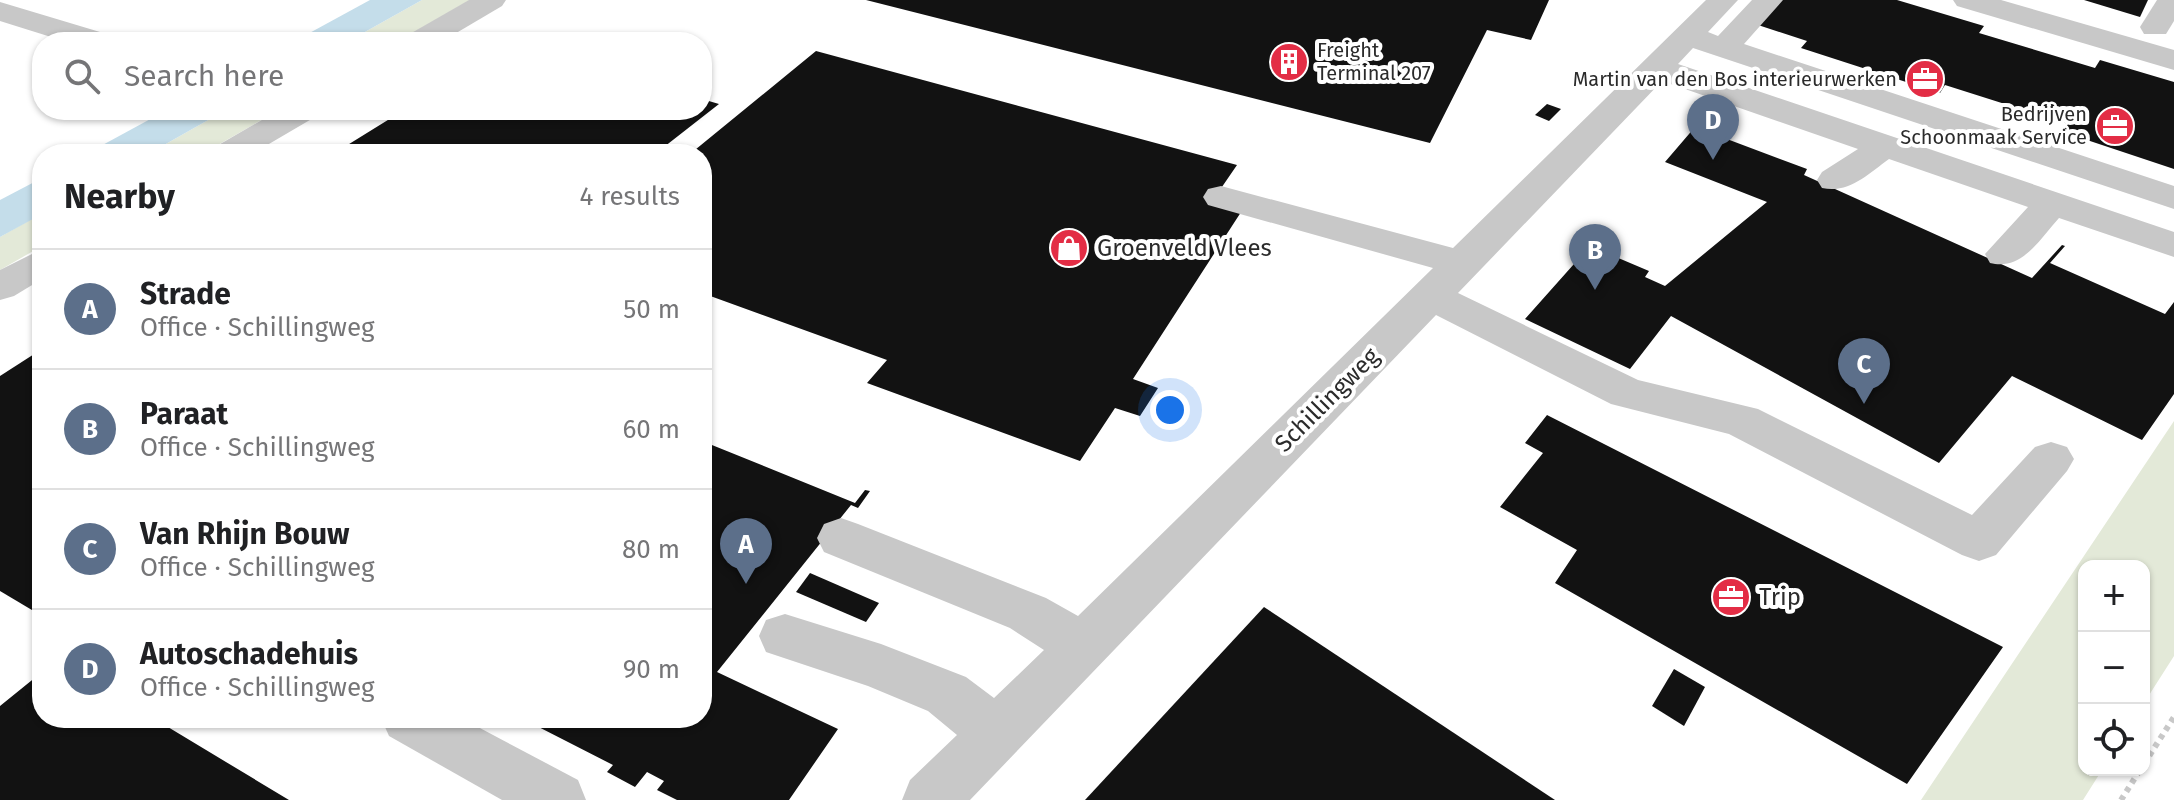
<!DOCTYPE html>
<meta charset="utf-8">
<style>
:root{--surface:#fff;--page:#f6f6f6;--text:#202124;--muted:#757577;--line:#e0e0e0;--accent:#0b8043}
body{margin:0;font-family:"Fira Sans",sans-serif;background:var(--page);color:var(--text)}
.controls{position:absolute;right:24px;bottom:24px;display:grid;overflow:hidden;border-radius:16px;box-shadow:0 2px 6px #0004}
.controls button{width:72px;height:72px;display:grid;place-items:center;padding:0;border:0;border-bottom:2px solid var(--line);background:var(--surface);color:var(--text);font:40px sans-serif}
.you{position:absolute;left:1170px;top:410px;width:28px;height:28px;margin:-20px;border:6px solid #fff;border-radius:50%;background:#1a73e8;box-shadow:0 0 0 12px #1a73e833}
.badge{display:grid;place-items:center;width:52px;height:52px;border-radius:50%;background:var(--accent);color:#fff;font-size:26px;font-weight:700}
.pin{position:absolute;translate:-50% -66px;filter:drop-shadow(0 2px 4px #0008)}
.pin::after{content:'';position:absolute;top:42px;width:28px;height:24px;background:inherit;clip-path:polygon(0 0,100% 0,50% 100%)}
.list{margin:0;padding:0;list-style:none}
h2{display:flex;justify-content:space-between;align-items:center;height:104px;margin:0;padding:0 32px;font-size:34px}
h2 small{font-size:26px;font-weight:400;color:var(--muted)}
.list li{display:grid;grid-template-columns:52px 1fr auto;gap:24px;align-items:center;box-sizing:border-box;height:120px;padding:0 32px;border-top:2px solid var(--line)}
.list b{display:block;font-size:30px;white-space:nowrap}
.list p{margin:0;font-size:26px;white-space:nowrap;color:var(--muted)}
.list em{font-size:26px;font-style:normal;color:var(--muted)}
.icon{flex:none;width:44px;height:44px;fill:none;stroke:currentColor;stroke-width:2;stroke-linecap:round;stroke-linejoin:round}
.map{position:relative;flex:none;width:2174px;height:800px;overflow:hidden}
.search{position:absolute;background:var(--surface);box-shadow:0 2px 6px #0004;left:32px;top:32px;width:680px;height:88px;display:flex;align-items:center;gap:20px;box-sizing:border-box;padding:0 28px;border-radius:32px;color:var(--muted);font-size:30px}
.panel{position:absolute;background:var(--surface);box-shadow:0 2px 6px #0004;left:32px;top:144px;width:680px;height:584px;border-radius:32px}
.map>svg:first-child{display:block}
.green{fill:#e3e9d8}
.water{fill:#c4ddea}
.building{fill:#121212}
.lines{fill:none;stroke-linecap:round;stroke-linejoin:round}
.path{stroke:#c8c8c8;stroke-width:6;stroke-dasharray:5 5;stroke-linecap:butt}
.minor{fill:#c8c8c8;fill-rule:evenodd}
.labels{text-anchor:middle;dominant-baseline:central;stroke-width:8;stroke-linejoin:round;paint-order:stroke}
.far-poi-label{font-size:20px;fill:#2b2b2b;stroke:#fff;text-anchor:end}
.poi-label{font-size:24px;fill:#2b2b2b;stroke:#fff;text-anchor:start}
.street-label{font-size:24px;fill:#2b2b2b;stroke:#fff}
</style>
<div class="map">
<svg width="2174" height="800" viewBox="0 0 2174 800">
<rect width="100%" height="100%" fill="#fff"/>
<!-- green -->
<g class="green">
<path d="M422 0H470L397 42H347Z"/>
<path d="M226 110H279L202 154H148Z"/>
<path d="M42 213V246L0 270V237Z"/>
<path d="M2174 421V656L2144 703V566H2084V770H2102L2083 800H1921Z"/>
</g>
<!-- water -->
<g class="water">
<path d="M370 0H422L347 42H293Z"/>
<path d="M167 110H226L148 154H86Z"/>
<path d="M42 178V214L0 237V200Z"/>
</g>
<!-- building -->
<g class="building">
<path d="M866 0H1549L1531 40 1487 30 1430 143Z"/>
<path d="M1777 0H1897L1984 26 1979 33 2095 68 2100 60 2174 82V169L2063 132 2068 124 1945 85 1940 93 1801 48 1807 41 1755 24Z"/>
<path d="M2084 0H2148L2140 17Z"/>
<path d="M816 51 1237 165 1213 200 1243 209 1133 379 1158 388 1140 416 1115 408 1080 461 867 383 887 360 702 293V154H690Z"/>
<path d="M702 99 719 104 655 154H333L404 110H702Z"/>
<path d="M1547 104 1561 109 1549 121 1535 115Z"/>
<path d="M1695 127 1807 169 1804 175 2032 278 2062 245 2065 246 2050 263 2165 314 2174 302V394L2142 440 2012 376 1939 463 1671 316 1630 369 1525 319 1590 246 1649 271 1645 277 1665 286 1767 202 1665 162Z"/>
<path d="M42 349V616L0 591V376Z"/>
<path d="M1547 415 2003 647 1907 784 1555 583 1577 550 1500 507 1543 453 1525 443Z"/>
<path d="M702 441 855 503 865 490 870 491 858 508 851 505 717 672 838 729 789 800H677L657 790 664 781 647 772 635 787 607 772 613 765 521 718H702Z"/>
<path d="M810 573 879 603 866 622 796 592Z"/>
<path d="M1264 607 1555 800H1085Z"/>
<path d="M1674 669 1705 687 1684 726 1652 706Z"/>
<path d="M42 672V718H153L289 800H0V706Z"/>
</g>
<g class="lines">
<!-- path -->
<g class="path">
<path d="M2144 764 2174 717"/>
<path d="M2121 800 2140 770"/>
</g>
<!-- minor -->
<g class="minor">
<path d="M469 0H506L502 6 441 42H403L408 35Z"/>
<path d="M1706 0H1738L1708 32 1718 36 1752 0H1783L1744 44 2174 186V209L1693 48 1678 64 2174 232V257L2059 218C2039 240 2022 271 1990 263L1985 254 2028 207 1889 159C1868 174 1849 194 1822 188L1817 180 1822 172 1858 149 1662 81 1458 293 1638 380 1758 409 1972 515 2035 447 2051 442 2067 447 2074 459 2067 471 1996 555 1979 561 1962 555 1729 434 1611 404 1436 315 970 800H902L910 780 957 735 928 711 868 686 766 652 759 636 766 620 785 614 881 644 966 677 994 698 1044 650 1010 628 824 552 817 538 824 524 841 518 858 524 1046 598 1078 616 1433 268 1208 205 1203 197 1208 189 1221 186 1453 248Z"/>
<path d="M1953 0H2001L2174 50V70L1957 6Z"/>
<path d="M2157 0H2174V21L2166 34H2144L2140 27Z"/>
<path d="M0 2 110 35 115 42H67L0 21Z"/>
<path d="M279 110H320L315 117 252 154H209L215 147Z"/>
<path d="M42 249V279L14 296 0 300V270Z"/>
<path d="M381 718H461L578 780 586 800H502L389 736Z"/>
</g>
</g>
<!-- icons -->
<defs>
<g id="building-disc" transform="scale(2)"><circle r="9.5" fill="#e32d45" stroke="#fff"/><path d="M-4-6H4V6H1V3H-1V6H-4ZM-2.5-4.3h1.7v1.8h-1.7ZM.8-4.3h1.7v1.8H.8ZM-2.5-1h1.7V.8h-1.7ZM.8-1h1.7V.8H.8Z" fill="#fff"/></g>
<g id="office-disc" transform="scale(2)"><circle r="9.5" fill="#e32d45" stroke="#fff"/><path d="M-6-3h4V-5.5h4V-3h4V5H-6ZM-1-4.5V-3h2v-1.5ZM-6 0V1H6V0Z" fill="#fff"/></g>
<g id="shop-disc" transform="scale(2)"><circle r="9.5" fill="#e32d45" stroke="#fff"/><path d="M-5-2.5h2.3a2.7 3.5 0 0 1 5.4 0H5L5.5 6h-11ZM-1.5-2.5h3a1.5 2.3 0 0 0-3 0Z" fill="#fff"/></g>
</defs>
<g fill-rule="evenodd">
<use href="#building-disc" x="1289" y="62"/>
<use href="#office-disc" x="1925" y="79"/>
<use href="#office-disc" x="2115" y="126"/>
<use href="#shop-disc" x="1069" y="248"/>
<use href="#office-disc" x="1731" y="597"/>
</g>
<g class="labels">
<!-- far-poi labels -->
<g class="far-poi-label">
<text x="1317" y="50" text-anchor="start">Freight<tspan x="1317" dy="23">Terminal 207</tspan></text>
<text x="1897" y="79">Martin van den Bos interieurwerken</text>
<text x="2087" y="114">Bedrijven<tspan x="2087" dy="23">Schoonmaak Service</tspan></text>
</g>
<!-- poi labels -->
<g class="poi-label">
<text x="1097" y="248">Groenveld Vlees</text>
<text x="1759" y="597">Trip</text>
</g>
<!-- street labels -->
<g class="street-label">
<text transform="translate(1327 400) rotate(-45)">Schillingweg</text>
</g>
</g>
</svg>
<div class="controls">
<button>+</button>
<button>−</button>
<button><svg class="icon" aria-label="locate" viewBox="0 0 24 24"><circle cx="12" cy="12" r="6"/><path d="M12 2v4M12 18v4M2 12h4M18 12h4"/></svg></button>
</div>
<div class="you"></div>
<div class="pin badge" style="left:746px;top:584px;background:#5c6f8a">A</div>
<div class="pin badge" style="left:1595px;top:290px;background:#5c6f8a">B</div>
<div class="pin badge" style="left:1864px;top:404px;background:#5c6f8a">C</div>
<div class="pin badge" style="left:1713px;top:160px;background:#5c6f8a">D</div>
<div class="search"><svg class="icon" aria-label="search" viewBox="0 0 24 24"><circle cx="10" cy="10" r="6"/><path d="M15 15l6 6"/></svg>Search here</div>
<section class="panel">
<h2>Nearby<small>4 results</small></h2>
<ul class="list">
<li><span class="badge" style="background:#5c6f8a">A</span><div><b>Strade</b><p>Office · Schillingweg</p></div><em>50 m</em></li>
<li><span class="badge" style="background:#5c6f8a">B</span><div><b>Paraat</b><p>Office · Schillingweg</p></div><em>60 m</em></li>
<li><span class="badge" style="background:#5c6f8a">C</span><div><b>Van Rhijn Bouw</b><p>Office · Schillingweg</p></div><em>80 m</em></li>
<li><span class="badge" style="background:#5c6f8a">D</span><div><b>Autoschadehuis</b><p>Office · Schillingweg</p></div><em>90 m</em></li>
</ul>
</section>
</div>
